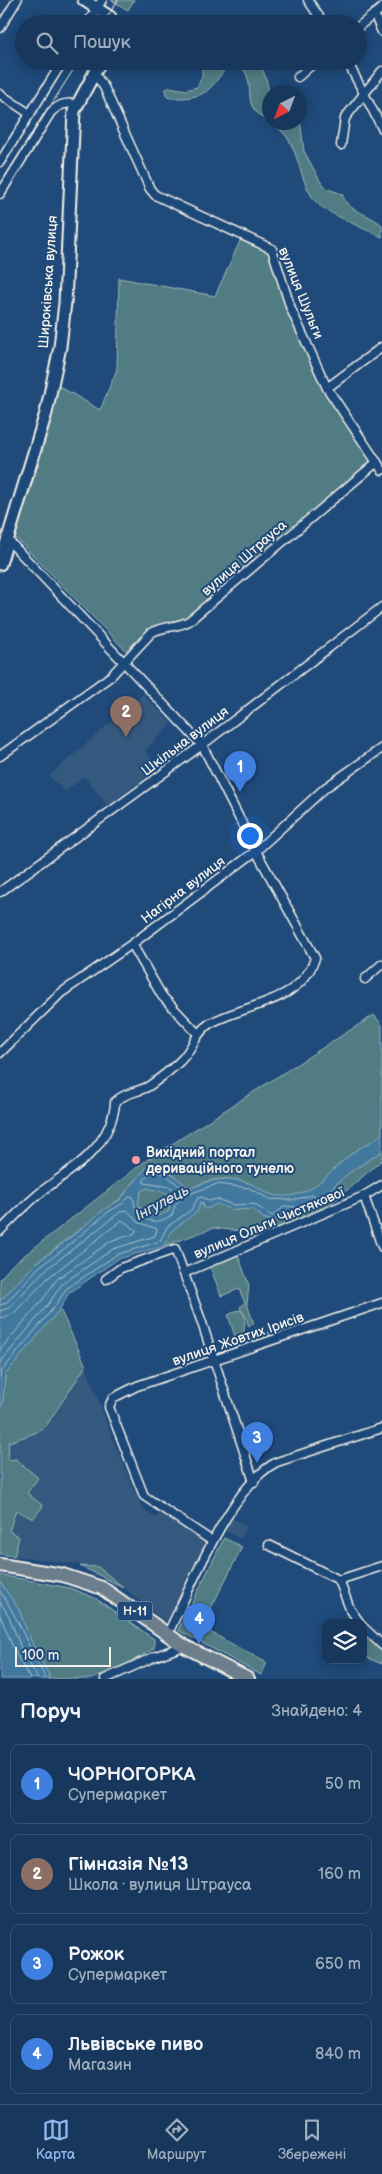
<!DOCTYPE html>
<html lang="uk">
<meta charset="utf-8">
<style>
:root{--surface:#17385c;--page:#203f62;--text:#f1f3f6;--muted:#9eacbb;--line:#365272;--accent:#90b9f0}
body{margin:0;font-family:"Balsamiq Sans",sans-serif;background:var(--page);color:var(--text)}
.controls{position:absolute;right:15px;bottom:15px;display:grid;overflow:hidden;border-radius:10px;box-shadow:0 2px 12px #0003}
.controls button{width:45px;height:45px;display:grid;place-items:center;padding:0;border:0;border-bottom:1px solid var(--line);background:var(--surface);color:var(--text);font:25px sans-serif}
.compass{position:absolute;left:262px;top:85px;width:45px;height:45px;border-radius:50%;background:var(--surface);box-shadow:0 2px 12px #0003;rotate:222deg}
.scale{position:absolute;left:15px;bottom:12px;width:96px;box-sizing:border-box;padding-left:5px;border:2px solid #f4f1e8;border-top:0;font-size:14px;line-height:18px;white-space:nowrap;color:#f4f1e8;-webkit-text-stroke:4px #1f4a7a;paint-order:stroke}
.you{position:absolute;left:249px;top:835px;width:18px;height:18px;margin:-12px;border:4px solid #fff;border-radius:50%;background:#1a73e8;box-shadow:0 0 0 8px #1a73e833}
.badge{display:grid;place-items:center;width:32px;height:32px;border-radius:50%;background:var(--accent);color:#fff;font-size:16px;font-weight:700}
.pin{position:absolute;translate:-50% -41px;filter:drop-shadow(0 1px 2px #0008)}
.pin::after{content:'';position:absolute;top:26px;width:18px;height:15px;background:inherit;clip-path:polygon(0 0,100% 0,50% 100%)}
.list{margin:0;padding:0;list-style:none}
h2{display:flex;justify-content:space-between;align-items:center;height:65px;margin:0;padding:0 20px;font-size:21px}
h2 small{font-size:16px;font-weight:400;color:var(--muted)}
.list li{display:grid;grid-template-columns:32px 1fr auto;gap:15px;align-items:center;box-sizing:border-box;height:80px;margin:0 10px 10px;padding:0 10px;border:1px solid var(--line);border-radius:10px}
.list b{display:block;font-size:19px;white-space:nowrap}
.list p{margin:0;font-size:16px;white-space:nowrap;color:var(--muted)}
.list em{font-size:16px;font-style:normal;color:var(--muted)}
.icon{flex:none;width:28px;height:28px;fill:none;stroke:currentColor;stroke-width:2;stroke-linecap:round;stroke-linejoin:round}
.map{position:relative;flex:none;width:382px;height:1679px;overflow:hidden}
.search{position:absolute;background:var(--surface);box-shadow:0 2px 12px #0003;left:15px;right:15px;top:15px;height:55px;display:flex;align-items:center;gap:12px;box-sizing:border-box;padding:0 18px;border-radius:28px;color:var(--muted);font-size:19px}
.sheet{height:425px;background:var(--surface)}
nav{display:flex;justify-content:space-around;align-items:center;box-sizing:border-box;height:70px;border-top:1px solid var(--line);background:var(--surface);font-size:14px;color:var(--muted)}
nav a{display:grid;justify-items:center;gap:2px}
nav .on{color:var(--accent)}
.map>svg:first-child{display:block}
.built{fill:#35587e}
.green{fill:#517b83;stroke:#a2b6b6}
.water{fill:#41789e;stroke:#89a8bc;fill-rule:evenodd}
.lines{fill:none;stroke-linecap:round;stroke-linejoin:round}
.shore{stroke:#acc1ca;stroke-width:1}
.minor-casing{stroke:#f4f1e8;stroke-width:11}
.secondary-casing{stroke:#f4f1e8;stroke-width:15}
.primary-casing{stroke:#f4f1e8;stroke-width:16}
.minor{stroke:#1f4a7a;stroke-width:8}
.secondary{stroke:#1f4a7a;stroke-width:11}
.primary{stroke:#6c7d8b;stroke-width:12}
.tram{stroke:#f4f1e8;stroke-width:1}
.poi-dot{fill:#ff9aa2;stroke:#1f4a7a;stroke-width:2}
.labels{text-anchor:middle;dominant-baseline:central;stroke-width:4;stroke-linejoin:round;paint-order:stroke}
.shield{fill:#1f4a7a;stroke:#b4bfc7;stroke-width:1}
.shield-label{font-size:12px;font-weight:bold;fill:#f4f1e8}
.street-label{font-size:14px;fill:#f4f1e8;stroke:#1f4a7a}
.poi-label{font-size:14px;font-weight:bold;fill:#f4f1e8;stroke:#1f4a7a;text-anchor:start}
.water-label{font-size:15px;font-style:italic;fill:#d9dfdd;stroke:#1f4a7a}
</style>
<div class="map">
<svg width="382" height="1679" viewBox="0 0 382 1679">
<rect width="100%" height="100%" fill="#1f4a7a"/>
<filter id="ink" filterUnits="userSpaceOnUse"><feTurbulence type="fractalNoise" baseFrequency=".02" numOctaves="2"/><feDisplacementMap in="SourceGraphic" scale="10" xChannelSelector="R" yChannelSelector="G"/><feConvolveMatrix kernelMatrix="1 2 1 2 8 2 1 2 1" color-interpolation-filters="sRGB"/></filter>
<g filter="url(#ink)">
<!-- built -->
<g class="built">
<path d="M143 694 172 724 145 750 159 768 108 806 84 776 65 792 49 776Z"/>
<path d="M86 1366 115 1445 142 1508 156 1518 160 1513 208 1542 168 1624 98 1567 14 1556 19 1537 9 1531 16 1510 27 1517V1493L38 1478 8 1460 9 1442 35 1433 53 1418Z"/>
<path d="M232 1518 247 1527 240 1539 225 1530Z"/>
</g>
<!-- green -->
<g class="green">
<path d="M111 0H134L128 10Z"/>
<path d="M202 61H258C270 80 270 100 270 122 262 118 256 114 252 106 246 92 256 64 228 66 211 85 212 96 182 98 177 98 172 99 167 97L165 90 170 87 186 90 197 87 202 76Z"/>
<path d="M300 119 304 151 320 181 328 189 342 194C348 213 367 212 382 225V237C369 231 325 212 317 203 295 179 302 138 270 123L300 122Z"/>
<path d="M241 239 263 247 270 252 311 355 373 461 220 591 180 622 151 627 126 651 15 537 40 459 59 386 100 410 117 369 119 278 215 296Z"/>
<path d="M374 1015 382 1025V1133C374 1142 363 1145 354 1152 327 1171 310 1206 269 1194 264 1192 258 1187 253 1185 232 1175 209 1178 190 1189L171 1173 153 1165 145 1169 119 1200 115 1202 35 1264 0 1301V1279L12 1265 144 1162Z"/>
<path d="M382 1151V1160L326 1208 269 1234 213 1228 164 1246 170 1231 198 1211 200 1202 207 1209 217 1203 232 1210 253 1209 263 1218 274 1221 286 1211 303 1213 350 1172Z"/>
<path d="M147 1188 175 1195 176 1197 171 1200 169 1211C157 1219 143 1218 138 1203L141 1191Z"/>
<path d="M236 1250 249 1285 247 1304 254 1324 248 1326C248 1316 242 1313 240 1307L245 1303 239 1289 221 1296 208 1261Z"/>
<path d="M60 1309 86 1366 46 1426 35 1433 9 1442 8 1460 16 1459 38 1478 27 1493 43 1506 33 1519 16 1510 9 1531 19 1537 14 1556 0 1554V1408L3 1401 5 1375Z"/>
<path d="M238 1310 242 1311C249 1322 241 1329 245 1340L269 1332 271 1338 239 1349 228 1315Z"/>
<path d="M224 1538 242 1547 205 1620 188 1611Z"/>
<path d="M80 1566 98 1567 123 1587Z"/>
<path d="M0 1575 70 1588 95 1598 154 1639V1648L123 1667 92 1679H48L49 1675 32 1643 19 1610 0 1582Z"/>
<path d="M184 1618 267 1663 261 1675 178 1630Z"/>
<path d="M363 1633 382 1652V1664L363 1656Z"/>
</g>
<!-- water -->
<g class="water">
<path d="M382 1133V1151L350 1172 303 1213 286 1211 274 1221 263 1218 253 1209 232 1210 217 1204 206 1209 203 1208 204 1203 200 1202 198 1211 171 1231 164 1246 118 1259 69 1293 60 1309 5 1375 3 1401 0 1408V1301L35 1264 61 1245 105 1209 120 1200 145 1169 153 1165 167 1170 190 1189C209 1179 232 1175 253 1185 258 1187 264 1192 269 1194 310 1205 327 1171 354 1152 363 1145 374 1142 382 1133ZM147 1188 175 1195 176 1197 170 1202 169 1211C157 1219 143 1218 138 1203L141 1191Z"/>
<path d="M0 1582 19 1610 32 1643 49 1675 48 1679H0Z"/>
</g>
<g class="lines">
<!-- shore -->
<g class="shore">
<path d="M0 1305 6 1303 39 1267 64 1249 108 1212 122 1204 130 1196 133 1197 136 1211C147 1224 159 1224 172 1215L175 1205 180 1199V1194L170 1187 144 1183V1179L153 1171 165 1174 189 1194 217 1184 249 1188 269 1199 292 1200 313 1195 315 1196 303 1208 285 1206 272 1216 254 1204 233 1205 217 1199 209 1201 202 1197 198 1198 191 1210 167 1227 160 1241 116 1255 66 1289 55 1306 1 1372 0 1377"/>
<path d="M0 1311 9 1308 43 1272 120 1212 127 1210 138 1222 157 1229 155 1236 113 1249 62 1284 50 1302 0 1363"/>
<path d="M0 1318 13 1314 48 1278 122 1220 136 1230 135 1233 108 1243 57 1279 44 1298 0 1350"/>
<path d="M0 1591C18 1617 28 1647 44 1675V1679"/>
<path d="M0 1602 9 1616 21 1648 38 1679"/>
<path d="M0 1615 15 1652 30 1679"/>
</g>
<!-- minor casing -->
<g class="minor-casing">
<g id="minor">
<path d="M308 0 324 24"/>
<path d="M374 14 382 32"/>
<path d="M87 24 102 0"/>
<path d="M358 27 382 8"/>
<path d="M0 28 17 0"/>
<path d="M347 61 382 128"/>
<path d="M94 73 104 87 150 189 155 195 272 249 291 309 327 388 382 470"/>
<path d="M298 77 316 61"/>
<path d="M0 94 30 114"/>
<path d="M341 145 345 118 382 71"/>
<path d="M0 162 63 61"/>
<path d="M0 194 51 112C59 105 65 102 76 104"/>
<path d="M327 388 382 347"/>
<path d="M0 756 111 676 151 633C161 626 177 628 189 621L377 462"/>
<path d="M0 892 202 745 382 607"/>
<path d="M132 944 162 996 198 1034"/>
<path d="M365 979 382 964"/>
<path d="M0 1053 61 993 132 944 256 851 325 788 382 748"/>
<path d="M364 1196 382 1247"/>
<path d="M0 1231C15 1216 29 1201 45 1189 71 1169 97 1156 110 1124 113 1116 115 1110 115 1102 123 1093 139 1092 149 1086 159 1079 170 1071 179 1062 192 1051 195 1033 209 1024 243 1004 301 1004 315 958L256 851 202 745 8 540"/>
<path d="M184 1273 364 1196 382 1185"/>
<path d="M106 1279 121 1268 175 1249 201 1320 254 1482"/>
<path d="M212 1541 144 1496 109 1407 113 1398 137 1386 382 1303"/>
<path d="M269 1545 339 1580 350 1609 360 1623"/>
<path d="M339 1580 382 1566"/>
<path d="M363 1627 382 1645"/>
<path d="M167 1635C190 1590 231 1484 277 1462L382 1428"/>
<path d="M105 1679 156 1656 184 1646"/>
</g>
</g>
<!-- secondary casing -->
<g class="secondary-casing">
<g id="secondary">
<path d="M84 0 110 17 113 24"/>
<path d="M0 564 46 413 60 347 65 303 74 111 101 61"/>
</g>
</g>
<!-- primary casing -->
<g class="primary-casing">
<path id="primary" d="M0 1565 63 1575 102 1588 184 1646 248 1679"/>
</g>
<!-- minor -->
<use href="#minor" class="minor"/>
<!-- secondary -->
<use href="#secondary" class="secondary"/>
<!-- primary -->
<use href="#primary" class="primary"/>
<!-- tram -->
<g class="tram">
<path d="M103 24 118 0"/>
<path d="M0 185 79 61"/>
</g>
</g>
</g>
<!-- markers -->
<circle class="poi-dot" cx="136" cy="1160" r="5"/>
<g class="labels">
<!-- shield labels -->
<rect class="shield" x="117.5" y="1601.5" width="35" height="19" rx="4"/>
<g class="shield-label">
<text x="135" y="1611">Н-11</text>
</g>
<!-- street labels -->
<g class="street-label">
<text transform="translate(48 282) rotate(-86)">Широківська вулиця</text>
<text transform="translate(301 293) rotate(68)">вулиця Шульги</text>
<text transform="translate(244 558) rotate(-41)">вулиця Штрауса</text>
<text transform="translate(185 741) rotate(-37)">Шкільна вулиця</text>
<text transform="translate(183 890) rotate(-37)">Нагірна вулиця</text>
<text transform="translate(269 1223) rotate(-23)">вулиця Ольги Чистякової</text>
<text transform="translate(238 1339) rotate(-19)">вулиця Жовтих Ірисів</text>
</g>
<!-- poi labels -->
<g class="poi-label">
<text x="146" y="1152">Вихідний портал<tspan x="146" dy="16">дериваційного тунелю</tspan></text>
</g>
<!-- water labels -->
<g class="water-label">
<text transform="translate(162 1203) rotate(-28)">Інгулець</text>
</g>
</g>
</svg>
<div class="controls">
<button><svg class="icon" aria-label="layers" viewBox="0 0 24 24"><path d="M12 4l9 5-9 5-9-5zM3 14l9 5 9-5"/></svg></button>
</div>
<svg class="compass" viewBox="-18 -18 36 36"><path d="M0-13l5 13h-10z" fill="#e53935"/><path d="M0 13l5-13h-10z" fill="#9eacbb"/></svg>
<div class="scale">100 m</div>
<div class="you"></div>
<div class="pin badge" style="left:240px;top:792px;background:#3f7fe0">1</div>
<div class="pin badge" style="left:126px;top:737px;background:#8d6e63">2</div>
<div class="pin badge" style="left:257px;top:1463px;background:#3f7fe0">3</div>
<div class="pin badge" style="left:199px;top:1644px;background:#3f7fe0">4</div>
<div class="search"><svg class="icon" aria-label="search" viewBox="0 0 24 24"><circle cx="10" cy="10" r="6"/><path d="M15 15l6 6"/></svg>Пошук</div>
</div>
<section class="sheet">
<h2>Поруч<small>Знайдено: 4</small></h2>
<ul class="list">
<li><span class="badge" style="background:#3f7fe0">1</span><div><b>ЧОРНОГОРКА</b><p>Супермаркет</p></div><em>50 m</em></li>
<li><span class="badge" style="background:#8d6e63">2</span><div><b>Гімназія №13</b><p>Школа · вулиця Штрауса</p></div><em>160 m</em></li>
<li><span class="badge" style="background:#3f7fe0">3</span><div><b>Рожок</b><p>Супермаркет</p></div><em>650 m</em></li>
<li><span class="badge" style="background:#3f7fe0">4</span><div><b>Львівське пиво</b><p>Магазин</p></div><em>840 m</em></li>
</ul>
</section>
<nav>
<a class="on"><svg class="icon" aria-label="map" viewBox="0 0 24 24"><path d="M3 6l6-2 6 2 6-2v14l-6 2-6-2-6 2zM9 4v14M15 6v14"/></svg>Карта</a>
<a><svg class="icon" aria-label="directions" viewBox="0 0 24 24"><path d="M12 3l9 9-9 9-9-9zM9 14v-3h6M13 9l2 2-2 2"/></svg>Маршрут</a>
<a><svg class="icon" aria-label="saved" viewBox="0 0 24 24"><path d="M7 4h10v16l-5-4-5 4z"/></svg>Збережені</a>
</nav>
